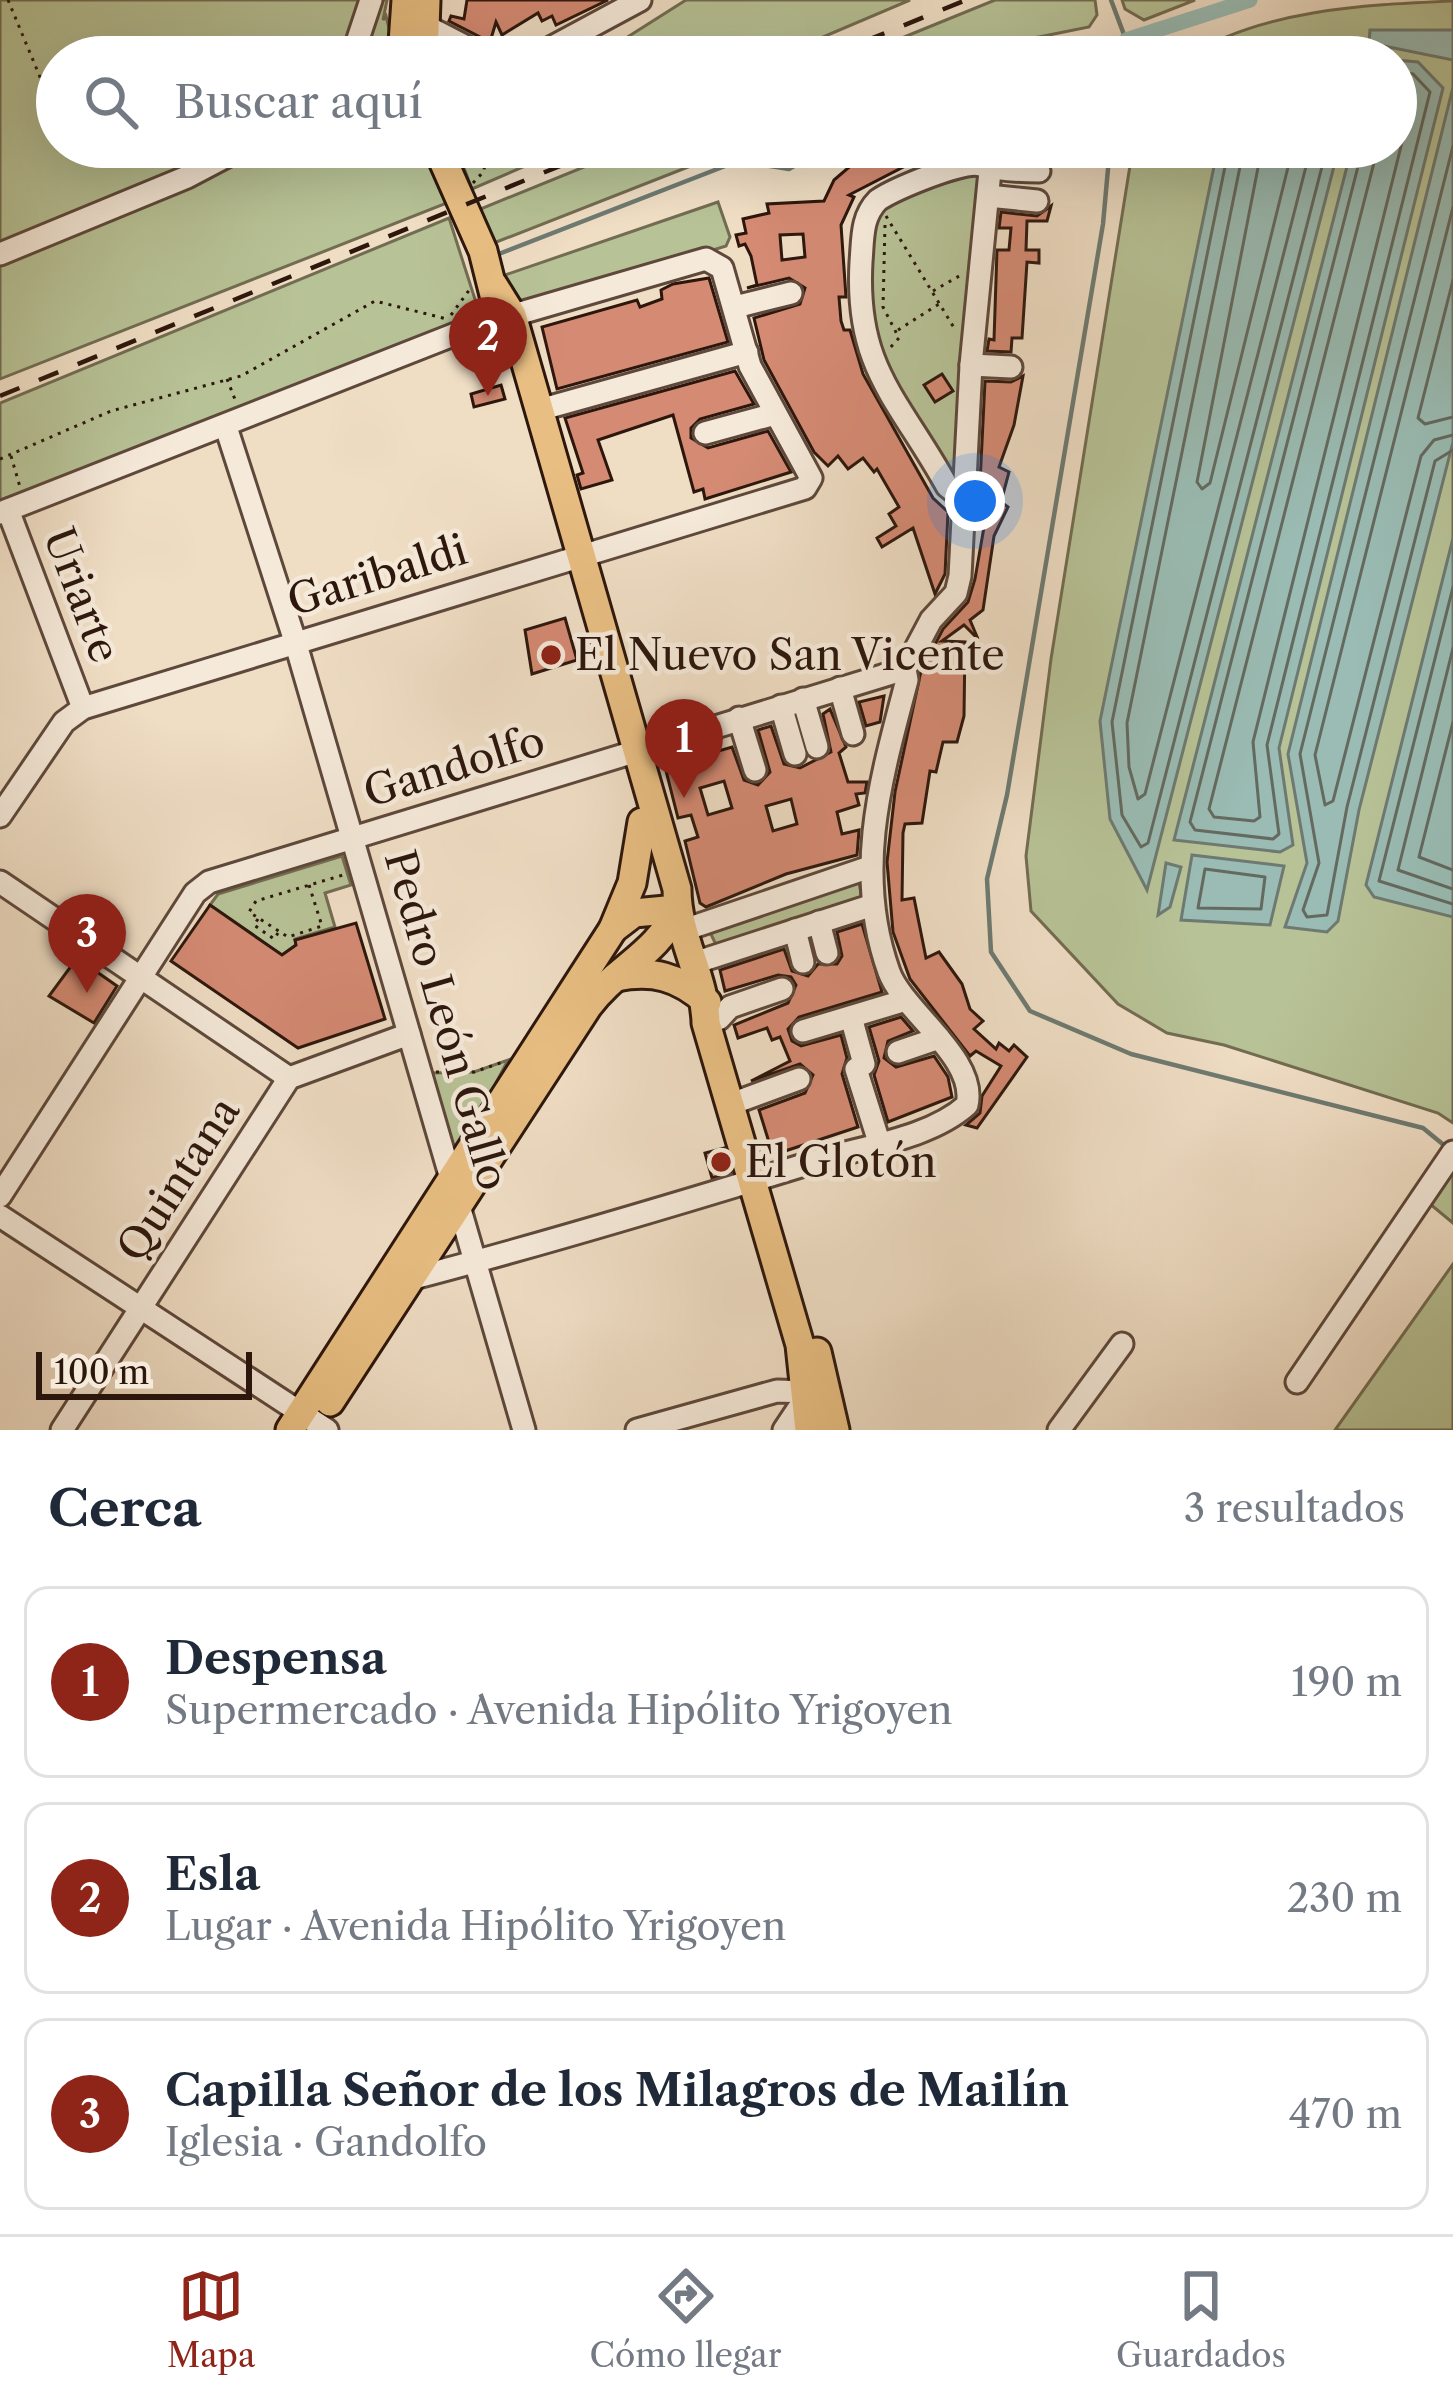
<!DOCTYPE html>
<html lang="es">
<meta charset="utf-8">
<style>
:root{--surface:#fff;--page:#f6f6f7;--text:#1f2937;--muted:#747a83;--line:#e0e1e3;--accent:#8f2418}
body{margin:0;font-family:"Libre Caslon Text",serif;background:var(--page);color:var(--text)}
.scale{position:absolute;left:36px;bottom:30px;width:216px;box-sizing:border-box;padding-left:12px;border:6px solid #2d170d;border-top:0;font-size:33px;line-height:42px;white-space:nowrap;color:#2d170d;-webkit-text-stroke:9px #f5e9d9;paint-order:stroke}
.you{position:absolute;left:975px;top:501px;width:42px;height:42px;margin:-30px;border:9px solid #fff;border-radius:50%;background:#1a73e8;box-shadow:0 0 0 18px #1a73e833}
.badge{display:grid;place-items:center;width:78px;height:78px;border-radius:50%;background:var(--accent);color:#fff;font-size:39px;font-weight:700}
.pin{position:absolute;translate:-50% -99px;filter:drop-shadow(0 3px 6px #0008)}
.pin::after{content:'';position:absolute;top:63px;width:42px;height:36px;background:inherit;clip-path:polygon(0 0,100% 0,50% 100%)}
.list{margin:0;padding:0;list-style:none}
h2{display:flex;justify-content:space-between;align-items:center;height:156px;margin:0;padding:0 48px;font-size:51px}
h2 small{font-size:39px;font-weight:400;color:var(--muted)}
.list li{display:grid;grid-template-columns:78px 1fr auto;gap:36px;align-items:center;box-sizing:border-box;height:192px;margin:0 24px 24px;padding:0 24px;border:3px solid var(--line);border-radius:24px}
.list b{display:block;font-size:45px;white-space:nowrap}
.list p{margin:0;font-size:39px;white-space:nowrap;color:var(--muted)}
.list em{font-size:39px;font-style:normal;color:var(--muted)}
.icon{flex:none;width:66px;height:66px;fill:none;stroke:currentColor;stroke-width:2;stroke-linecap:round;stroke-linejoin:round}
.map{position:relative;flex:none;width:1453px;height:1430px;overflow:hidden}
.search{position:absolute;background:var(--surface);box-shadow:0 12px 48px #0002;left:36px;right:36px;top:36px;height:132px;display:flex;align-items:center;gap:30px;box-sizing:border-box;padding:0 42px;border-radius:66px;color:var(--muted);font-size:45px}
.sheet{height:804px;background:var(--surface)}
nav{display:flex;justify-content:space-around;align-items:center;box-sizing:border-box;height:168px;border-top:3px solid var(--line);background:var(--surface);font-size:33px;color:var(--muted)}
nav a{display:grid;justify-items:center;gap:6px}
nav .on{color:var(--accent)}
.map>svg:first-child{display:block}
.green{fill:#b7c296;stroke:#726c52;stroke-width:3}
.water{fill:#9abcb4;stroke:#6e7a71;stroke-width:3}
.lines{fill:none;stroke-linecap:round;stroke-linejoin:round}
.shore{stroke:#646a60;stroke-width:3}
.stream{stroke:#6e7a71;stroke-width:4.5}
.canal{stroke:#9abcb4;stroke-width:15}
.building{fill:#d48a73;stroke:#2d170d;stroke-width:3;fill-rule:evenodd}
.minor-casing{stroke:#5e483b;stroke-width:27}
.major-casing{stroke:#2d170d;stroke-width:33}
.path{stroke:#2d170d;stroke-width:3;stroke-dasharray:3 6;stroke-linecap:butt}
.minor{stroke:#f5e9d9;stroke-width:21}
.major{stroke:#e8be82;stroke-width:27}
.rail{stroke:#2d170d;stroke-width:4.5;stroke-dasharray:21 21;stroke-linecap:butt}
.poi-dot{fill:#8f2418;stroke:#f5e9d9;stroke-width:4.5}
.labels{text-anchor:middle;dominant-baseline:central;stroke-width:9;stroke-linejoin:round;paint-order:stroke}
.street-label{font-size:42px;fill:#2d170d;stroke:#f5e9d9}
.poi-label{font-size:42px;fill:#2d170d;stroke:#f5e9d9;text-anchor:start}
</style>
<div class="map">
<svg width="1453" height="1430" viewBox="0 0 1453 1430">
<rect width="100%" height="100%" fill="#efddc4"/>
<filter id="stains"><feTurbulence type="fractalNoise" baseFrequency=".00167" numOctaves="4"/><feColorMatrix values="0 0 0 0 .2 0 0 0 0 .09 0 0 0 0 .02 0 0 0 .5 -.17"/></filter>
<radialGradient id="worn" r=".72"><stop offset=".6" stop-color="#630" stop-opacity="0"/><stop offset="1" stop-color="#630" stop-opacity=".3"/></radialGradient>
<!-- green -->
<g class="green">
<path d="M0 0H387L383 20 386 16 396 57H57V147H428L452 201 0 379Z"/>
<path d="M686 0H910L776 57H596Z"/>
<path d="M995 0H1095L1097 15 1089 27 1014 42 990 57H855Z"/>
<path d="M1122 0H1195L1144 20 1125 9Z"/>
<path d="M1453 1V1123L1438 1113 1224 1045 1167 1033 1118 1004 1031 911 1026 856 1051 659 1133 147H1396V57H1186C1265 9 1364 5 1453 1Z"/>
<path d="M456 147H569L472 189Z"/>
<path d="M633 147H739L494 243 478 210Z"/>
<path d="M978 173 983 175 958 474 952 477 881 368 871 331 872 227 881 209 901 197Z"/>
<path d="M718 202 730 237 726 246 536 305 515 303 505 275Z"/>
<path d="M449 218 480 315 0 510V403Z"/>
<path d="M342 856 351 885 325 893 335 927 295 939 296 945 282 955 210 905 218 894Z"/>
<path d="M858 876 862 900 718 949 709 930Z"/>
<path d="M508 1060 463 1146 454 1150 431 1073 474 1072Z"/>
<path d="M1453 1171V1223L1430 1204Z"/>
<path d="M1453 1264V1430H1335Z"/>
</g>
<!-- water -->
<g class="water">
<path d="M1370 30H1453V60L1369 43Z"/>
<path d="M1396 60 1418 62 1443 88 1279 748 1293 845 1280 852 1174 840 1352 147H1396Z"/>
<path d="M1453 87V442L1359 810 1338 921 1327 932 1285 927 1307 863 1288 754Z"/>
<path d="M1218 147H1339L1147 890 1110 819 1100 721Z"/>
<path d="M1453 538V917L1374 897 1366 885Z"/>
<path d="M1192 855 1284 866 1270 925 1181 920Z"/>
<path d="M1166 863 1181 867 1170 907 1158 915Z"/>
</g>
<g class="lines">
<!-- shore -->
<g class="shore">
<path d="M1453 146 1300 754 1319 863 1303 910 1307 917 1327 915 1347 807 1435 461 1453 450"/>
<path d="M1229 147 1112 722 1122 815 1141 847 1148 843 1327 147"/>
<path d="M1244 147 1127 723 1129 767 1138 799 1145 794 1311 147"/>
<path d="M1262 147 1197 482 1202 489 1210 483 1293 147"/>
<path d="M1363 147 1190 822 1195 830 1273 839 1279 834 1267 745 1430 92 1413 74 1396 71"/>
<path d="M1378 147 1209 809 1214 817 1254 821 1260 817 1253 742 1413 98 1407 88 1396 86"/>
<path d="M1453 207 1315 755 1325 805 1333 801 1421 456 1434 440 1453 435"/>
<path d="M1453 280 1418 418 1425 424 1453 417"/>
<path d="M1453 587 1379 881 1453 904"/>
<path d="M1453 648 1398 870 1453 889"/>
<path d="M1453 722 1419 857 1453 870"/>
<path d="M1205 869 1265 877 1261 909 1198 908Z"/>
</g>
<!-- stream -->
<g class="stream">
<path d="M1111 0 1126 40 1123 57"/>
<path d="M1030 57 1063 43 1126 40"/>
<path d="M1110 147 1103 224 1007 795 987 879 991 952 1030 1011 1131 1054 1423 1128 1445 1146"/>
<path d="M496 255 738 161 789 169 826 147"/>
</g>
<!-- canal -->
<path class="canal" d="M1126 40 1250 0"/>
</g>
<!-- building -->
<g class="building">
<path d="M467 0H608L556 25 552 16 542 21 538 13 502 35 496 22 490 42 449 21 451 16 464 19Z"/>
<path d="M876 147H945V152L905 161 907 165 849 195 854 197 841 225 846 297H839L841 321 844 330H850L863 374 933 498 948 512 945 574 935 594 913 528 882 547 877 538 896 526 889 514 899 507 877 469 874 472 863 458 848 469 838 456 828 466 814 452 764 360 754 318 800 304 805 288 789 278 747 288 757 285 751 256 745 244 739 246 736 235 746 233 743 219 769 213 767 204 824 201 834 180 854 163 852 157ZM803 234 805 257 782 260 780 235Z"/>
<path d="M1051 206 1047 221H1027L1026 250H1039V263L1027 262 1022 338H1012L1011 352 987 351 989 339 994 340 997 250H1009L1011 228H999L1001 212 1037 216Z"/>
<path d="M709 278 728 342 557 389 542 327 637 300 640 307 662 299 661 290 673 284Z"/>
<path d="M735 371 754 404 700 419 691 428V438L708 448 768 431 791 472 705 499 703 489 694 492 673 415 598 440 612 480 581 489 577 475 583 473 565 418Z"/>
<path d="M942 374 953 391 935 402 924 385Z"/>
<path d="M1023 376 1014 425 999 467 1009 472 1001 502 1008 507 994 536 983 610 970 620 978 639 964 625 942 641 965 642 964 716 957 742H943L936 772 930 771 922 823 905 824 903 833 902 900 914 898 926 958 939 952 962 984 970 1009 983 1021 974 1029 996 1049 999 1043 1009 1051 1014 1045 1027 1057 977 1128 966 1125 980 1113 982 1096 1001 1066 976 1051 970 1056 910 979 893 932 887 862 895 792 921 671 943 629 968 602 975 579 984 527 978 524 985 381 1011 382Z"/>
<path d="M501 385 505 399 474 407 471 394Z"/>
<path d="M565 618 577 660 532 674 525 630Z"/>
<path d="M884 696 880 722 866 726 859 702Z"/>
<path d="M830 709 846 747 839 753 848 782H867L865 793 856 794 859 805 837 812 842 834 859 830 857 855 786 874 706 907 700 903 685 841 698 837 691 815 678 818 663 759 706 746 708 754 732 747 744 780 758 785 770 772 758 730 771 726 784 764 800 768 831 752 823 714ZM724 781 732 808 708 815 700 788ZM791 799 797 824 773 831 766 806Z"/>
<path d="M210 905 282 955 296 945 295 940 356 923 385 1019 298 1048 171 961Z"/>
<path d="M862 924 882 992 799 1017 788 1029 792 1041 801 1046 841 1035 847 1058 842 1074 858 1127 773 1155 759 1110 805 1093 813 1075 800 1064 751 1081 790 1061 780 1037 772 1040 767 1028 738 1038 734 1025 788 1003 796 985 791 977 778 975 725 991 720 970 784 949 792 971 808 976 818 964H837L842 956 837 932Z"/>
<path d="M77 958 117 986 94 1023 49 996Z"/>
<path d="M901 1017 913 1031 888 1041 884 1058 896 1067 934 1056 948 1077 952 1097 888 1122 874 1075 879 1061 869 1027Z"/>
<path d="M724 1148 731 1172 712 1178 705 1153Z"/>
</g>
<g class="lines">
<!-- minor casing -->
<g class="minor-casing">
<g id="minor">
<path d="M422 24 486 57"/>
<path d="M352 57 371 0"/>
<path d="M534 57 640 0"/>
<path d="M988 196 1037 201"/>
<path d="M0 254 187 177 244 147"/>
<path d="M735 307 791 293"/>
<path d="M971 365 1011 367"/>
<path d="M539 410 747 352"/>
<path d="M226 427 295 641 524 1430"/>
<path d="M705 433 775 414"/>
<path d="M963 499 947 486C899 399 855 369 861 262 863 239 861 217 878 200 895 189 962 160 981 165 1000 170 1017 171 1039 171"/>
<path d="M8 510 83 708"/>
<path d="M0 513 476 326 706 259 722 268 750 366 811 478 805 488 83 708 64 722 0 816"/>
<path d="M840 688 853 734"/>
<path d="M803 699 817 747"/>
<path d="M781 706 795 754"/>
<path d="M739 718 755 770"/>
<path d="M0 882 289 1078"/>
<path d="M819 922 827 953"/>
<path d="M684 930 870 867"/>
<path d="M795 930 803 962"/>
<path d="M694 963 873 905"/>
<path d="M851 1017 864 1064 856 1069 879 1142"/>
<path d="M719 1019 730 1007 782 989"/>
<path d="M803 1031 906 1000"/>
<path d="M898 1052 939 1038"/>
<path d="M742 1100 799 1079"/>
<path d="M0 1196 195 893 209 882 905 669 931 620 956 593 960 576 971 365 990 171"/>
<path d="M0 1216 327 1430"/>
<path d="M404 1276 410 1279C548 1243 684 1202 820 1160 866 1146 930 1138 967 1105 978 1059 903 1011 889 972 853 872 881 778 907 680L905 669"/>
<path d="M1297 1382 1453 1152"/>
<path d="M62 1430 289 1078 409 1034"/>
<path d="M637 1430 777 1391 807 1392"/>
<path d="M784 1430 810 1391"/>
<path d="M1059 1430 1122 1344"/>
</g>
</g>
<!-- major casing -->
<g class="major-casing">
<g id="major">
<path d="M402 57 406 0"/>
<path d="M424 57 426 0"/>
<path d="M437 147 483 251 496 303"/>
<path d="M494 286 512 315 677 889C677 936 705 977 706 1023L800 1345 809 1430"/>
<path d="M613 929 634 913 677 909"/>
<path d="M616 977C653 970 678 976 707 1002"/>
<path d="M817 1352 835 1430"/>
<path d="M330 1402 588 1006C616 968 658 954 677 909"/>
<path d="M290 1430 613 929 632 883 642 822"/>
</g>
</g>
<!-- path -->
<g class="path">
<path d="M8 0 45 89"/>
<path d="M378 57 382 37"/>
<path d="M473 183 484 171 486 147"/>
<path d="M886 216 956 331"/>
<path d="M885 225 883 307 899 338 888 350"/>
<path d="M933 291 961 275"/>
<path d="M451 315 470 289"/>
<path d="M898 330 939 304"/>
<path d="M227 379 236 402"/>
<path d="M11 456 20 487"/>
<path d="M0 459 111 411 241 376 375 301 447 319"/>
<path d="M309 885 322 926 288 937 249 912 256 901 343 875"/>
<path d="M258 919 254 925 274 939 278 933"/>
<path d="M436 1072H474L503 1062"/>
</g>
<!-- minor -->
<use href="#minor" class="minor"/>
<!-- major -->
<use href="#major" class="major"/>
<!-- rail -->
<g class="rail">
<path d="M826 57 966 0"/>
<path d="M0 396 606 147"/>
</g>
</g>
<!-- markers -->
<g class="poi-dot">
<circle cx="551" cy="655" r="12"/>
<circle cx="721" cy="1162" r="12"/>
</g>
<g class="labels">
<!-- street labels -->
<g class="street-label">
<text transform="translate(377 575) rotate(-17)">Garibaldi</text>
<text transform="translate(82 595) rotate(69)">Uriarte</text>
<text transform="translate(454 766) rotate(-17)">Gandolfo</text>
<text transform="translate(447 1020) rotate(74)">Pedro León Gallo</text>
<text transform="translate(178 1179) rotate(-57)">Quintana</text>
</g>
<!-- poi labels -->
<g class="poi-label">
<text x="575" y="655">El Nuevo San Vicente</text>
<text x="745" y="1162">El Glotón</text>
</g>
</g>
<rect width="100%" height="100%" filter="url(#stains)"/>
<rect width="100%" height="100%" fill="url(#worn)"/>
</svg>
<div class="scale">100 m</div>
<div class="you"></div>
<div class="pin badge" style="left:684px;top:798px">1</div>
<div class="pin badge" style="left:488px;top:396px">2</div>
<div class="pin badge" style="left:87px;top:993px">3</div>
<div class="search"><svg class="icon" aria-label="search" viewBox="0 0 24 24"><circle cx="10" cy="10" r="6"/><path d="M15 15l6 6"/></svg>Buscar aquí</div>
</div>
<section class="sheet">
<h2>Cerca<small>3 resultados</small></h2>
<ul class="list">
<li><span class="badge">1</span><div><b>Despensa</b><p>Supermercado · Avenida Hipólito Yrigoyen</p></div><em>190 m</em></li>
<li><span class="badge">2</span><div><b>Esla</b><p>Lugar · Avenida Hipólito Yrigoyen</p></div><em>230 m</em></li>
<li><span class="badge">3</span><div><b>Capilla Señor de los Milagros de Mailín</b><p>Iglesia · Gandolfo</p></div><em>470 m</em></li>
</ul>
</section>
<nav>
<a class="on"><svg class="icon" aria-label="map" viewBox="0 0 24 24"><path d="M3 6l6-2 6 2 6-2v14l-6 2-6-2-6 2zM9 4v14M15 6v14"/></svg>Mapa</a>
<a><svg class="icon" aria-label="directions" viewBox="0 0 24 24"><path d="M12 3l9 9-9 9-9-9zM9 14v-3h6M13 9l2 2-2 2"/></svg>Cómo llegar</a>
<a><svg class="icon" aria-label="saved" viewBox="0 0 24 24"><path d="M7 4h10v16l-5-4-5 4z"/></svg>Guardados</a>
</nav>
